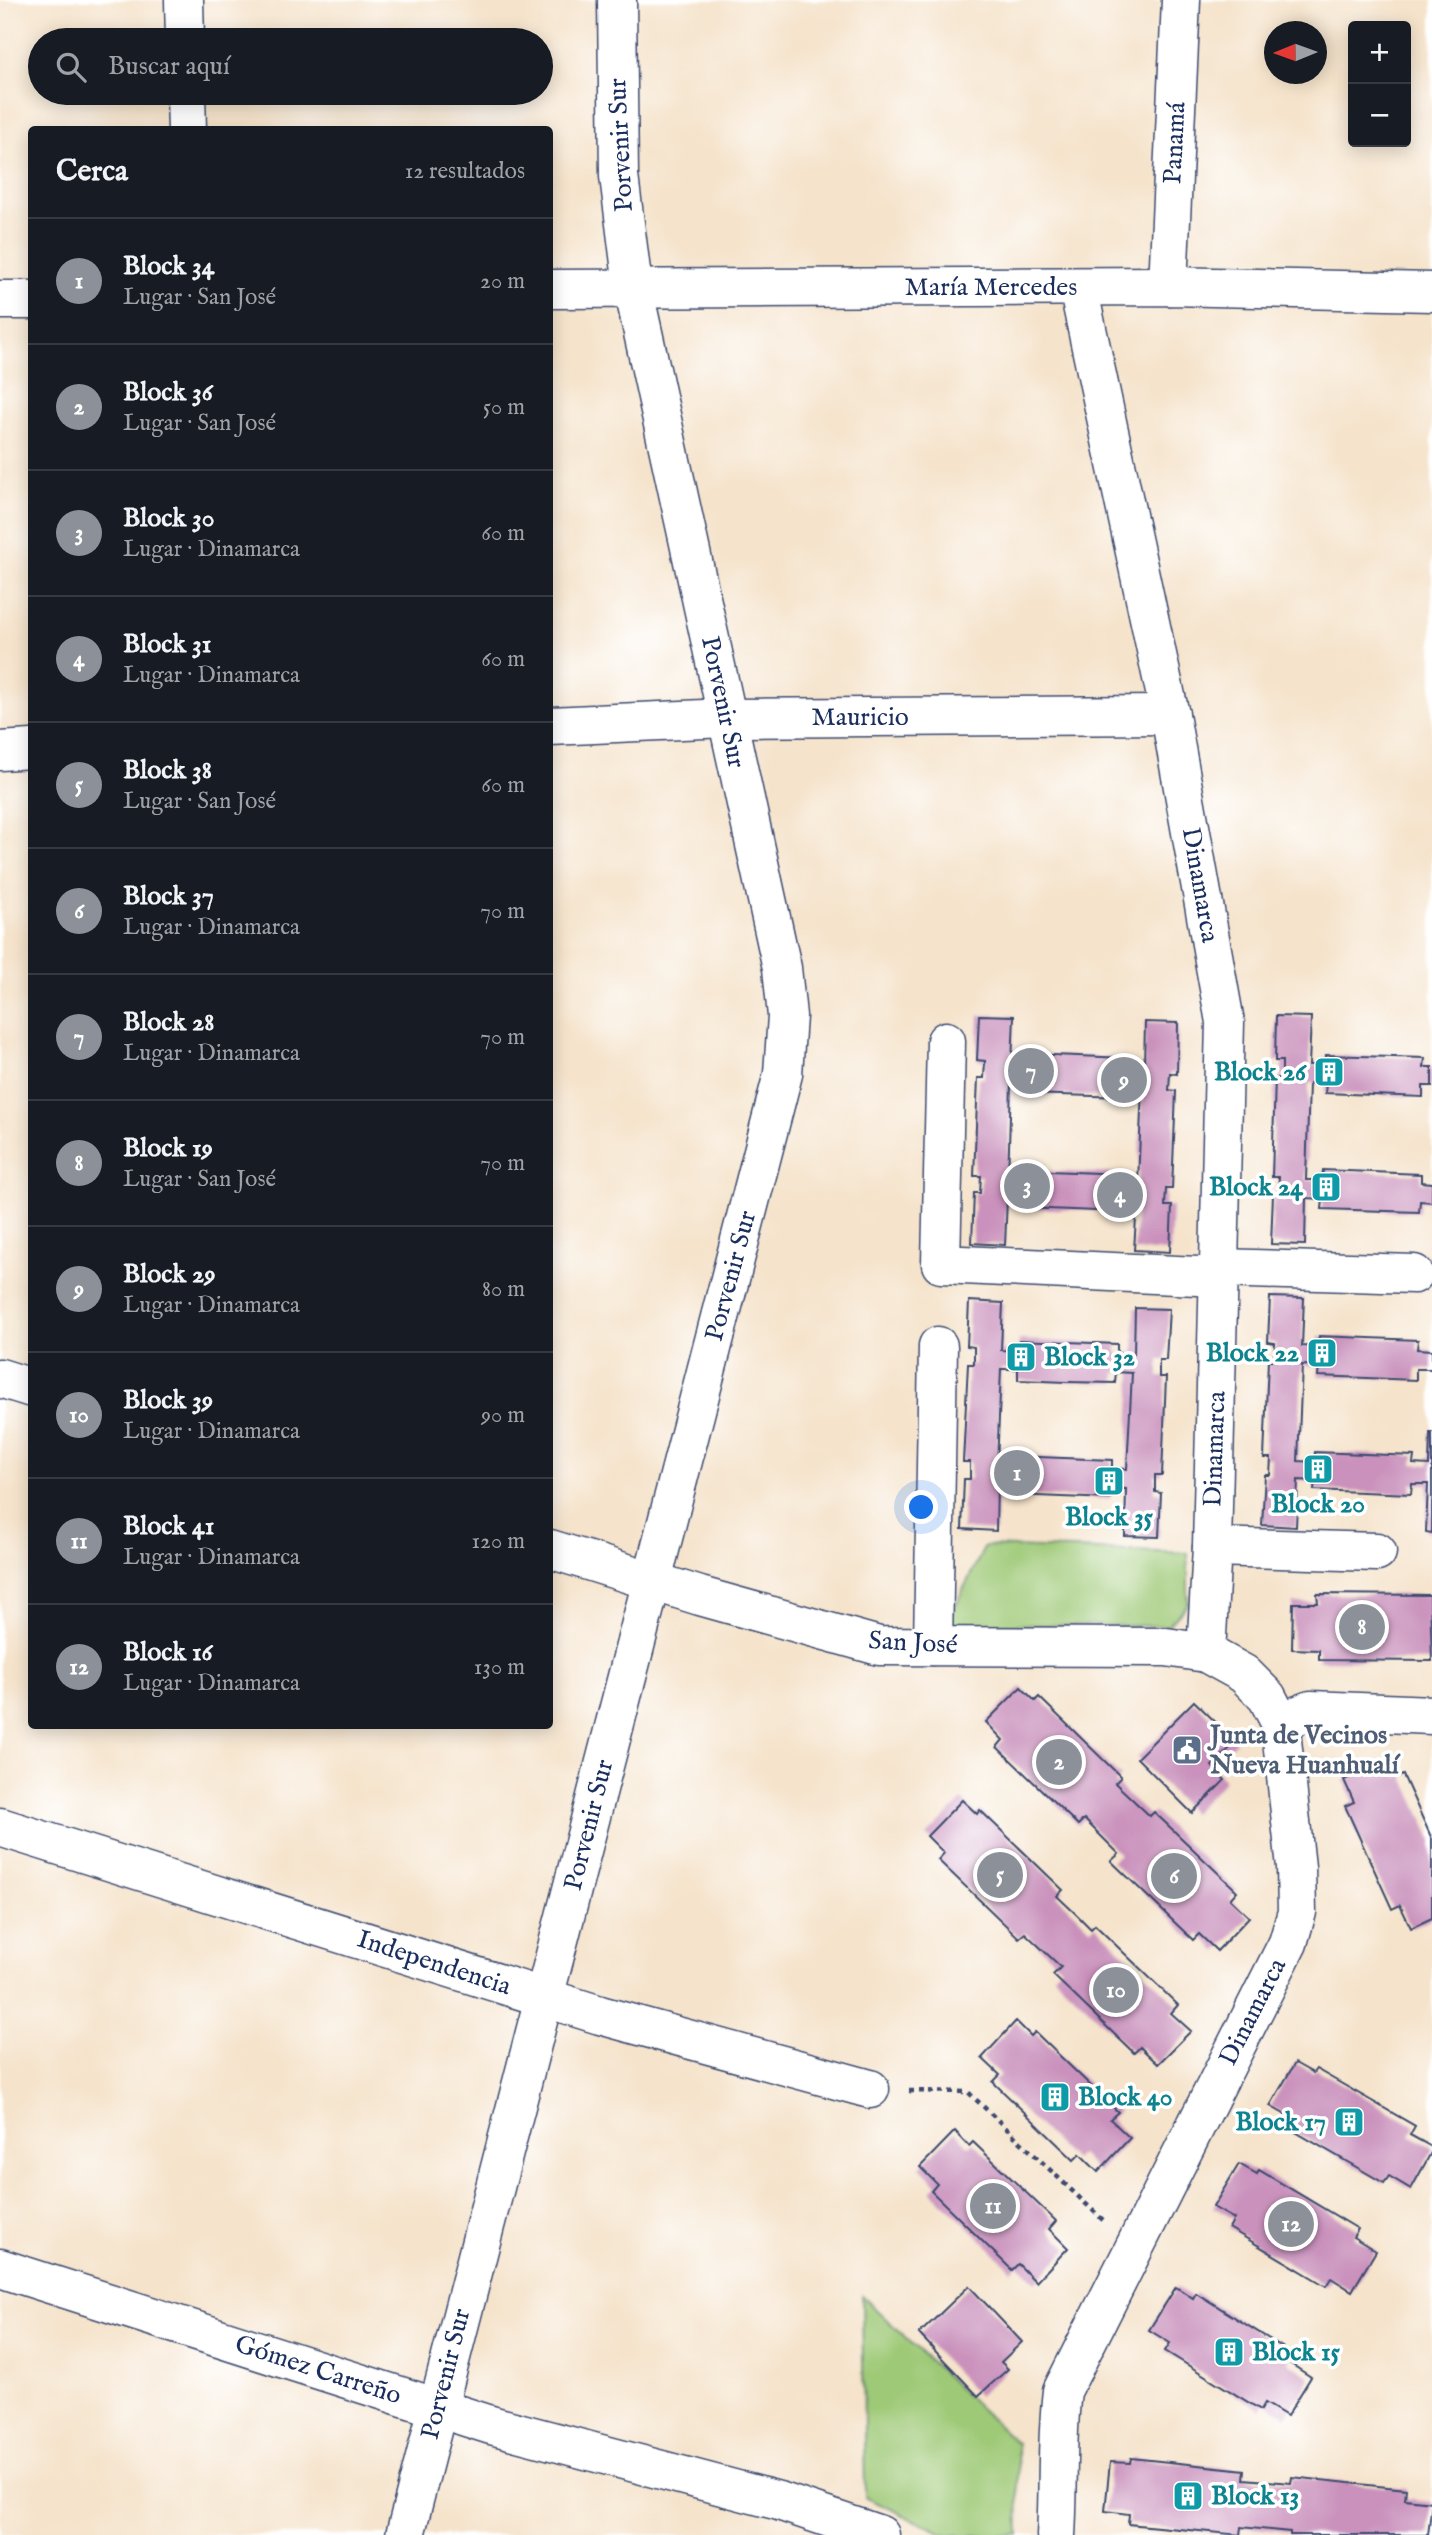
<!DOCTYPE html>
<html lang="es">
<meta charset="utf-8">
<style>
:root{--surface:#171b24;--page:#242831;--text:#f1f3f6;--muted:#9ea1a6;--line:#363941;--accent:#8c9099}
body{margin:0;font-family:"IM FELL English",serif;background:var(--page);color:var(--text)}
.controls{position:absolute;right:21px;top:21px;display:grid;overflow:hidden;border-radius:7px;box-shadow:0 4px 18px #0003}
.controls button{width:63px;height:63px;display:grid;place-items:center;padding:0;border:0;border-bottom:2px solid var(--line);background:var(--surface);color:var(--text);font:35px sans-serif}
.compass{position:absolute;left:1264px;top:21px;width:63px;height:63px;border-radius:50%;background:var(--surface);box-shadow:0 4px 18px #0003;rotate:269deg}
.you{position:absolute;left:922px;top:1508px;width:24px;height:24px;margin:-18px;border:5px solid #fff;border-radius:50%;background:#1a73e8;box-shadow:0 0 0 10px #1a73e833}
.badge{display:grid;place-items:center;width:46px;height:46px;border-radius:50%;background:var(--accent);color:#fff;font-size:23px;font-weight:700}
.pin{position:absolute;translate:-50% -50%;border:4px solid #fff;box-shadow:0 2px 7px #0006}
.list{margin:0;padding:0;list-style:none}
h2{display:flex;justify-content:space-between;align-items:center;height:91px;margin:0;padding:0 28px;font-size:30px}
h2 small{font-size:23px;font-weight:400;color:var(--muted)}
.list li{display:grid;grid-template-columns:46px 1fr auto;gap:21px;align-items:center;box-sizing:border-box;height:126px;padding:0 28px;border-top:2px solid var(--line)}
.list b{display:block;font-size:26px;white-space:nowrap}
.list p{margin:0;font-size:23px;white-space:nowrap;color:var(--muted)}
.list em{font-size:23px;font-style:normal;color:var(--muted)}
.icon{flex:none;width:38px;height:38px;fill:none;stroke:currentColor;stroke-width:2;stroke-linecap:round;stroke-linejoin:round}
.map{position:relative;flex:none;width:1432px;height:2535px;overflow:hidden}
.search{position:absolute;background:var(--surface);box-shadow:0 4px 18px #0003;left:28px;top:28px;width:525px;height:77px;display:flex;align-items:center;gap:18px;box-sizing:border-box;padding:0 24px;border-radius:38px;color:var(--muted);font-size:26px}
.panel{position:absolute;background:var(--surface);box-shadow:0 4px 18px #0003;left:28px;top:126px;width:525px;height:1603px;border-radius:7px}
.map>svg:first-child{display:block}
.green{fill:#9ec976;stroke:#5c7c6a;stroke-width:2}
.building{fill:#c991bc;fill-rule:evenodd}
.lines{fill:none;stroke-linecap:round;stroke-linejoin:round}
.minor-casing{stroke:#3c4a6e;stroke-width:41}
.major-casing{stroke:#3c4a6e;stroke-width:41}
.path{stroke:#3c4a6e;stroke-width:4.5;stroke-dasharray:5 5;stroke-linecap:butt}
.minor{stroke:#fff;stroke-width:38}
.major{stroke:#fff;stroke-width:38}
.labels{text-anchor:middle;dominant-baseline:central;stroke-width:7;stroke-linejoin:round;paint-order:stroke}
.street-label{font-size:26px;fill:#1b2f5e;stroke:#fff}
.culture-label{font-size:26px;font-weight:bold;fill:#0d838f;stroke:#fff;text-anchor:end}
.service-label{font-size:26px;font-weight:bold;fill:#4e5e75;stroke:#fff;text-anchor:start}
</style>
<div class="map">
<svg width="1432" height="2535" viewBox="0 0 1432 2535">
<rect width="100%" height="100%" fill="#fff"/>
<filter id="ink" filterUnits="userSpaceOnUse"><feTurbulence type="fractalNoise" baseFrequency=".0143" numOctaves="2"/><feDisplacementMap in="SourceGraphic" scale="14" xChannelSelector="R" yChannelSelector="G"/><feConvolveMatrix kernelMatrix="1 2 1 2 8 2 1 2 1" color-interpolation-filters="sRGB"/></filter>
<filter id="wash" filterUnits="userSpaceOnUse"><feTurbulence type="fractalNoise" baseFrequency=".00686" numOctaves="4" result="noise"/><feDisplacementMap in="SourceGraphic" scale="28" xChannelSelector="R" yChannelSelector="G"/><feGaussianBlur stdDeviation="1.57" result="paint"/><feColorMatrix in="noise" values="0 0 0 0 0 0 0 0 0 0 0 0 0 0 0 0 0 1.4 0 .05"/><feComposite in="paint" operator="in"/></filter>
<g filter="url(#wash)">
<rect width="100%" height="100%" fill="#f5e3cb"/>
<!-- green -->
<g class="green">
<path d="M985 1546 1188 1553V1604L1167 1626 949 1624 948 1620Z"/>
<path d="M862 2296 1017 2444 1019 2535H947L865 2497Z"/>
</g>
<g id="blocks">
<!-- building -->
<g class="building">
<path d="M979 1015 1014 1016 1012 1064 1028 1065V1054L1127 1058V1067L1144 1068 1145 1022 1178 1023 1177 1074 1170 1073 1169 1090 1176 1091 1172 1189H1166L1165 1206H1172L1170 1252 1134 1250 1137 1202H1121V1212L1024 1208V1199L1007 1198 1005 1245 972 1243 974 1193H980L981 1176H974L978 1078H984L985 1061 977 1060ZM1011 1083 1028 1084V1094L1125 1097 1126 1087H1142L1138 1183 1122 1182 1123 1174 1024 1170V1180L1008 1179Z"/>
<path d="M1276 1016 1311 1017 1309 1065H1326V1055L1425 1058 1424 1067H1432V1086H1423V1097L1325 1093 1326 1084 1309 1083 1306 1180H1322L1323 1170 1421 1174V1182L1432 1183V1202L1420 1201 1419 1212 1322 1209 1323 1199 1306 1198 1305 1245 1271 1244 1273 1194H1278L1279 1177H1272L1275 1078 1282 1079V1061H1275Z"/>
<path d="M1270 1297 1304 1298 1302 1346 1318 1347 1319 1336 1418 1340 1417 1349 1432 1350V1369H1416V1380L1318 1376 1319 1366 1302 1365 1298 1461 1314 1462 1315 1452 1414 1456 1413 1464 1429 1465 1430 1433H1432V1533L1426 1532 1428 1484H1412L1411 1494 1314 1490 1315 1481 1298 1480 1296 1527 1262 1525 1265 1475H1270L1271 1458H1264L1268 1360H1274L1275 1343 1268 1342Z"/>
<path d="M969 1301 1003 1303 1001 1350 1018 1351 1019 1340 1117 1344V1353L1134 1354 1135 1308 1169 1309 1166 1360H1159V1377H1166L1162 1475H1155V1492L1161 1493 1159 1537 1125 1536 1126 1489 1111 1488 1110 1499 1013 1495 1014 1485 997 1484 996 1531 962 1529 964 1479H970V1462H963L968 1364H974V1347L967 1346ZM1001 1369H1018V1380L1067 1382 1115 1383 1116 1372 1132 1373 1127 1469 1112 1468V1460L1014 1456V1466L997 1465Z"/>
<path d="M1317 1594 1430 1595 1432 1661 1319 1660V1650L1292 1649 1293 1603H1318Z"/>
<path d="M1021 1687 1035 1701 1039 1697 1121 1777 1115 1783 1150 1816 1154 1812 1237 1891 1230 1899 1249 1917 1217 1951 1199 1934 1193 1940 1111 1861 1119 1854 1084 1819 1078 1825 997 1747 1003 1740 986 1722Z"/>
<path d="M1194 1701 1236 1742 1212 1766 1225 1780 1192 1813 1137 1758Z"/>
<path d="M1389 1759 1398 1777 1403 1775 1432 1839V1918L1411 1928 1400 1905 1392 1909 1345 1806 1354 1802 1344 1780Z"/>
<path d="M962 1800 977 1814 980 1810 1063 1890 1057 1896 1077 1915 1091 1929 1095 1925 1178 2005 1171 2013 1191 2031 1158 2064 1140 2047 1134 2053 1053 1975 1061 1967 1025 1933 1019 1938 938 1860 944 1853 927 1836Z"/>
<path d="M1016 2021 1031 2036 1035 2032 1118 2112 1110 2119 1130 2138 1098 2172 1080 2154 1074 2160 993 2082 1000 2075 982 2058Z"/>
<path d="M1295 2063 1313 2073 1316 2069 1415 2126 1410 2135 1432 2147V2151L1411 2189 1389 2176 1384 2183 1287 2127 1291 2118 1270 2106Z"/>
<path d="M955 2131 969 2146 973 2142 1056 2221 1049 2229 1068 2248 1036 2282 1018 2264 1012 2270 931 2191 937 2184 920 2167Z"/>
<path d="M1239 2164 1257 2174 1259 2170 1358 2229 1353 2237 1376 2251 1352 2291 1331 2278 1326 2286 1229 2228 1234 2219 1213 2207Z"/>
<path d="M969 2286 1022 2342 1001 2362 1008 2369 978 2396 919 2334Z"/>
<path d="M1176 2287 1193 2298 1196 2293 1293 2354 1288 2362 1311 2377 1287 2416 1265 2403 1261 2410 1165 2351 1170 2343 1149 2330Z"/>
<path d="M1131 2458 1245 2470 1244 2479 1291 2483 1292 2477 1406 2489 1405 2499 1432 2502 1428 2535H1290V2532L1241 2527 1240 2535 1128 2524 1129 2514 1105 2511 1110 2462 1130 2463Z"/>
</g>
</g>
</g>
<g filter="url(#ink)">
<use href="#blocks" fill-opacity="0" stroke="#3c4a6e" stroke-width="2"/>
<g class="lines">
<!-- minor casing -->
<g class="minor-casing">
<g id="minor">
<path d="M184 0 185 40"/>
<path d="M186 93 187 130"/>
<path d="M1168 286 1181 0"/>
<path d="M1078 287 1170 715 1225 1022 1212 1547 1206 1653"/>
<path d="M550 289 1168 286 1432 292"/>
<path d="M0 300H32"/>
<path d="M550 726 726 718 1170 715"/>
<path d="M0 751 32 749"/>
<path d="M946 1041 941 1264 1219 1277"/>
<path d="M1219 1268 1414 1274"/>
<path d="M0 1378 32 1388"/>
<path d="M1212 1547 1377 1552"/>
<path d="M550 1549 700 1596 879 1646 1166 1647 1206 1653 1244 1674 1267 1697 1280 1722 1296 1867 1297 1912 1288 1943 1062 2391C1056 2439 1059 2487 1056 2535"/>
<path d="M933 1646 938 1346"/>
<path d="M1280 1722 1311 1710 1432 1715"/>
<path d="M0 1827 600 2015 870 2089"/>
<path d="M0 2268 491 2425 779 2501 880 2535"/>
</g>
</g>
<!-- major casing -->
<g class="major-casing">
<path id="major" d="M405 2535 783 1074 787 1016 782 968 633 287 619 176 617 0"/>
</g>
<!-- path -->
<path class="path" d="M909 2091 968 2092 1104 2221"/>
<!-- minor -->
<use href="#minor" class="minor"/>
<!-- major -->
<use href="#major" class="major"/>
</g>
</g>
<!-- icons -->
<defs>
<g id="building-square" transform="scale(1.575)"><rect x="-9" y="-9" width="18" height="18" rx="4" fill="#0f9aa8" stroke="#fff"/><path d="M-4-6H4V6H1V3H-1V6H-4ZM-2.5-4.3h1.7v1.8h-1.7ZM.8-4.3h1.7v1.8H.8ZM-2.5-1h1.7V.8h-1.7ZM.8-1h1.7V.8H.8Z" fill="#fff"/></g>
<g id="civic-square" transform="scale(1.575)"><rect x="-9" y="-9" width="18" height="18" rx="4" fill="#5c6f8a" stroke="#fff"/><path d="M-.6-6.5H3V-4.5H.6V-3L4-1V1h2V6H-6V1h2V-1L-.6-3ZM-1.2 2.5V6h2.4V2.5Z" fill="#fff"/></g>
</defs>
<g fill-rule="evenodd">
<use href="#building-square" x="1329" y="1072"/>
<use href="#building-square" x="1326" y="1187"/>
<use href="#building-square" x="1322" y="1353"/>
<use href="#building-square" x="1021" y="1357"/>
<use href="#building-square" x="1318" y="1469"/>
<use href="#building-square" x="1109" y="1481"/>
<use href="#civic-square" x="1187" y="1750"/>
<use href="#building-square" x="1055" y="2097"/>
<use href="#building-square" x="1349" y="2122"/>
<use href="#building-square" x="1229" y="2352"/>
<use href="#building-square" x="1188" y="2496"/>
</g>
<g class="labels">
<!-- street labels -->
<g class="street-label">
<text transform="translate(1175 143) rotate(-87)">Panamá</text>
<text transform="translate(621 145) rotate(-93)">Porvenir Sur</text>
<text x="991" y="287">María Mercedes</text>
<text transform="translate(723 702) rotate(78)">Porvenir Sur</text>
<text x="860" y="717">Mauricio</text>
<text transform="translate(1200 885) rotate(80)">Dinamarca</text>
<text transform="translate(731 1276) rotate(-75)">Porvenir Sur</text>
<text transform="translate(1215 1449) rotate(-88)">Dinamarca</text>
<text transform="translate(913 1643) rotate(3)">San José</text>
<text transform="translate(589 1825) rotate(-76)">Porvenir Sur</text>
<text transform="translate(434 1963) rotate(18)">Independencia</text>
<text transform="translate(1253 2012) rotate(-63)">Dinamarca</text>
<text transform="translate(318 2370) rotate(18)">Gómez Carreño</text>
<text transform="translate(446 2374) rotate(-76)">Porvenir Sur</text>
</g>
<!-- culture labels -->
<g class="culture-label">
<text x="1306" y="1072">Block 26</text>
<text x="1303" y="1187">Block 24</text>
<text x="1299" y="1353">Block 22</text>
<text x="1044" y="1357" text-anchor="start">Block 32</text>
<text x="1318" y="1504" text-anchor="middle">Block 20</text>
<text x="1109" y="1517" text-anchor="middle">Block 35</text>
<text x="1078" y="2097" text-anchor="start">Block 40</text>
<text x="1326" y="2122">Block 17</text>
<text x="1252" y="2352" text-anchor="start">Block 15</text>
<text x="1211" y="2496" text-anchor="start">Block 13</text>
</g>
<!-- service labels -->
<g class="service-label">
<text x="1210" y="1735">Junta de Vecinos<tspan x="1210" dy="30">Nueva Huanhualí</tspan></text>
</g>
</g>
</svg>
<div class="controls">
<button>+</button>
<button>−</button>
</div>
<svg class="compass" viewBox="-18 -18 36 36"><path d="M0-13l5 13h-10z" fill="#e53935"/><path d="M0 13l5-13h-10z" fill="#9ea1a6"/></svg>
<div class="you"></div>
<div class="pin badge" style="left:1017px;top:1473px">1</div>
<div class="pin badge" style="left:1059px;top:1762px">2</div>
<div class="pin badge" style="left:1027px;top:1186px">3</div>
<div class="pin badge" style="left:1120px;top:1195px">4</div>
<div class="pin badge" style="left:1000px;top:1875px">5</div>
<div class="pin badge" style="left:1174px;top:1876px">6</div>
<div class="pin badge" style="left:1031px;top:1071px">7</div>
<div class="pin badge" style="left:1362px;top:1627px">8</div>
<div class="pin badge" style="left:1124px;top:1080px">9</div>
<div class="pin badge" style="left:1116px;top:1990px">10</div>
<div class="pin badge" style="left:993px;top:2206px">11</div>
<div class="pin badge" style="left:1291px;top:2224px">12</div>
<div class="search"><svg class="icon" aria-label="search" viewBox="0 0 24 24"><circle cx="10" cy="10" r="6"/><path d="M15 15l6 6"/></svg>Buscar aquí</div>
<section class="panel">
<h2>Cerca<small>12 resultados</small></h2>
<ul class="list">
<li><span class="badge">1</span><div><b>Block 34</b><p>Lugar · San José</p></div><em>20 m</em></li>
<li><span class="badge">2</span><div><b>Block 36</b><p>Lugar · San José</p></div><em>50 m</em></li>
<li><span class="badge">3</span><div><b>Block 30</b><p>Lugar · Dinamarca</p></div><em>60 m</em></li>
<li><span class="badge">4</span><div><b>Block 31</b><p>Lugar · Dinamarca</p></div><em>60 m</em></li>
<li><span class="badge">5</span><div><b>Block 38</b><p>Lugar · San José</p></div><em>60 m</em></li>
<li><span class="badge">6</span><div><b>Block 37</b><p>Lugar · Dinamarca</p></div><em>70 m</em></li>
<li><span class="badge">7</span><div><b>Block 28</b><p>Lugar · Dinamarca</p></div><em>70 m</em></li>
<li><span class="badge">8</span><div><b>Block 19</b><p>Lugar · San José</p></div><em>70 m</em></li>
<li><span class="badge">9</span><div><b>Block 29</b><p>Lugar · Dinamarca</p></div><em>80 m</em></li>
<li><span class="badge">10</span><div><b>Block 39</b><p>Lugar · Dinamarca</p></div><em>90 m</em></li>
<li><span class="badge">11</span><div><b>Block 41</b><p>Lugar · Dinamarca</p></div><em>120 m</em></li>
<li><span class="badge">12</span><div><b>Block 16</b><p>Lugar · Dinamarca</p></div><em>130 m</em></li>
</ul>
</section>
</div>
